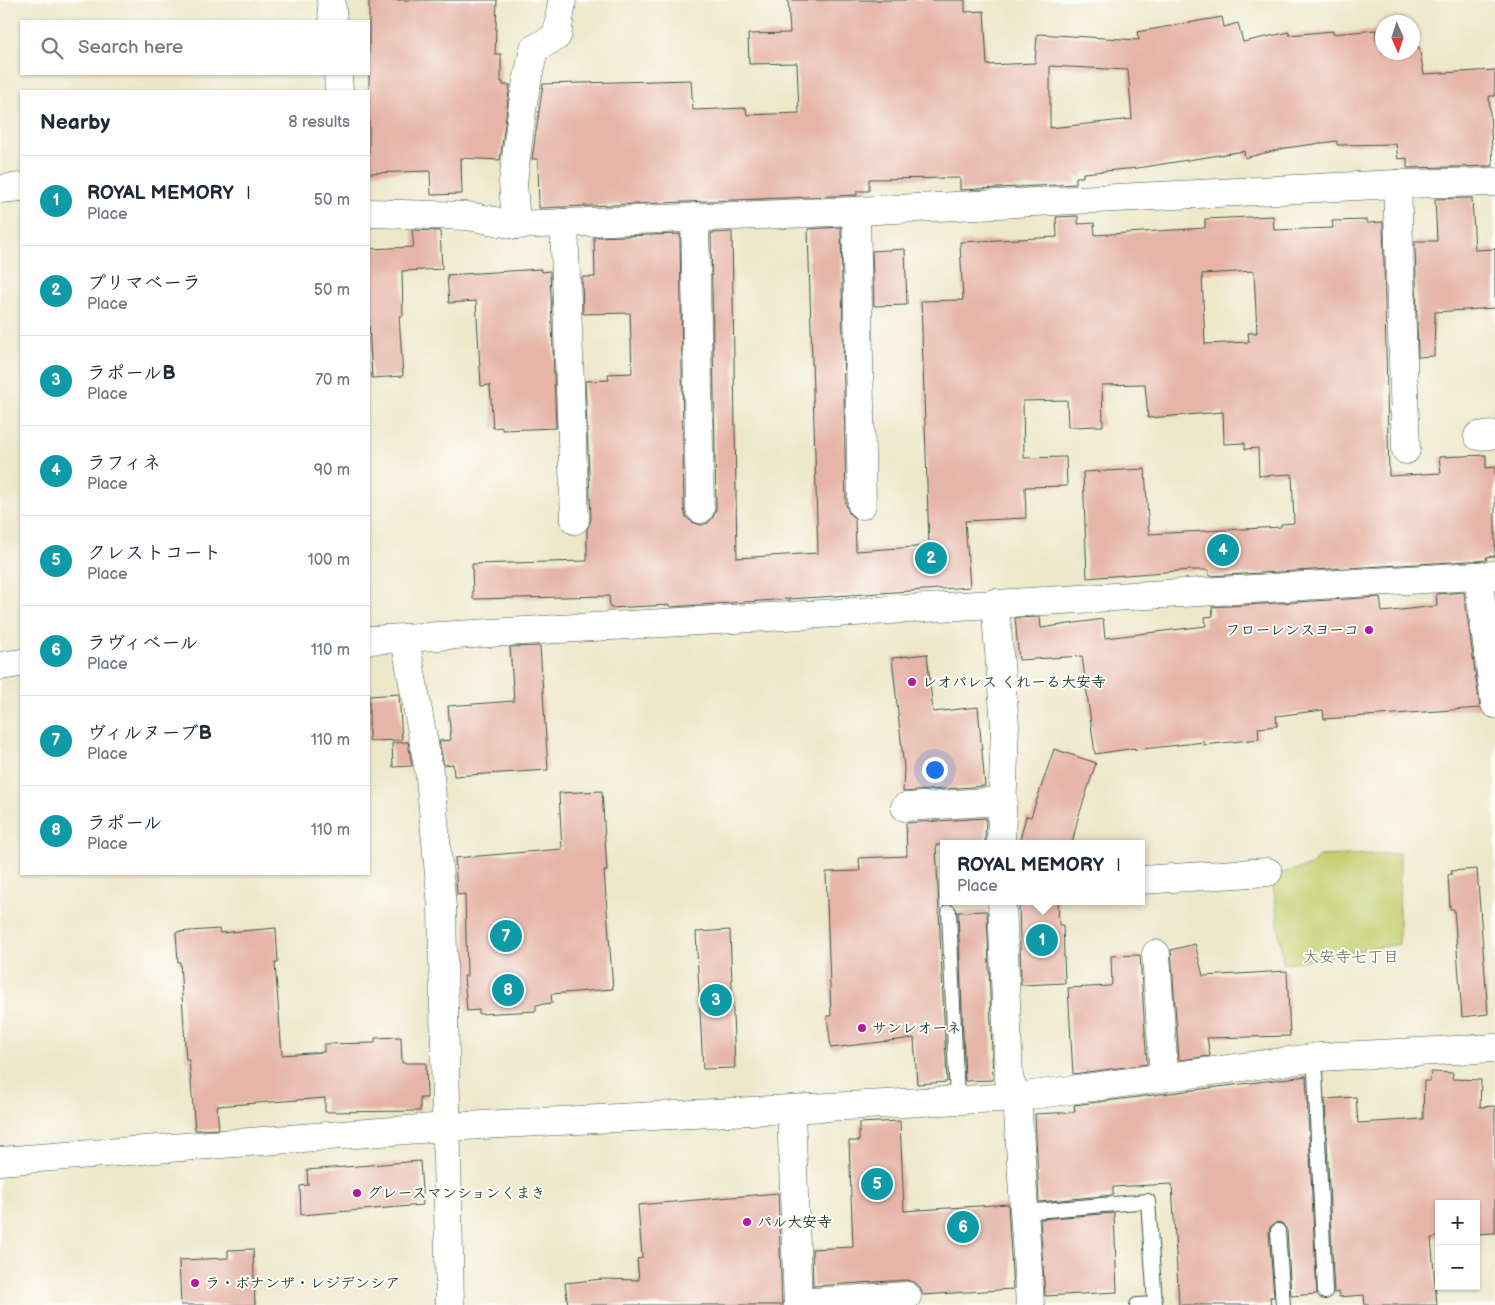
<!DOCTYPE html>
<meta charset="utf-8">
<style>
:root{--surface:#fff;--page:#f2f2f3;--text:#1f2937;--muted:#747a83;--line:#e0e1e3;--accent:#ea580c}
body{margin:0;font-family:"Balsamiq Sans","Klee One",sans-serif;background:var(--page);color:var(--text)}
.controls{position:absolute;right:15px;bottom:15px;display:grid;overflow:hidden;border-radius:0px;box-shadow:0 1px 4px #0004}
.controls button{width:45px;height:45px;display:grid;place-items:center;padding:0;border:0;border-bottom:1px solid var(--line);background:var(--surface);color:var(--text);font:25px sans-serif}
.compass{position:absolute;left:1375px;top:15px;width:45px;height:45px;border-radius:50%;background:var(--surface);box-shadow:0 1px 4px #0004;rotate:177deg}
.you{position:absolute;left:934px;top:769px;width:18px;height:18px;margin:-12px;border:4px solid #fff;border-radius:50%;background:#1a73e8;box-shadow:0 0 0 8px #1a73e833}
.badge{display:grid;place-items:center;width:32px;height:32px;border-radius:50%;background:var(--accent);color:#fff;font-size:16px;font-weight:700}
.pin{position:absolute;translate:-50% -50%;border:2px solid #fff;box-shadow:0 1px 5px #0006}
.popup{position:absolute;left:940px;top:840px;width:205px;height:65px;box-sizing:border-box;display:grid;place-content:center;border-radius:0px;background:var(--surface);filter:drop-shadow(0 1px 4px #0005);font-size:16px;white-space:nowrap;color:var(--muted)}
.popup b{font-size:19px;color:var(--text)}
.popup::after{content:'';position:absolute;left:50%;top:100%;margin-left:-10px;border:10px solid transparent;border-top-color:var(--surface)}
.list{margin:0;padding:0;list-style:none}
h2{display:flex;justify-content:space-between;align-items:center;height:65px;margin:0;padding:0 20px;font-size:21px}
h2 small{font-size:16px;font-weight:400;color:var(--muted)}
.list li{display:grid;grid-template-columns:32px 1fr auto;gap:15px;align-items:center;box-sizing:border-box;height:90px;padding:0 20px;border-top:1px solid var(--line)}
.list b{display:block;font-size:19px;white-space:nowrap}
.list p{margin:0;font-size:16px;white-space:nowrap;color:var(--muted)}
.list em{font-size:16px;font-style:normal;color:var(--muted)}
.icon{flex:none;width:28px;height:28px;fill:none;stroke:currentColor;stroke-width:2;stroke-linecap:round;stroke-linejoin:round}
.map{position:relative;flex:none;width:1495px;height:1305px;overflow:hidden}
.search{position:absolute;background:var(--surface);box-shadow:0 1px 4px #0004;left:20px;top:20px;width:350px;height:55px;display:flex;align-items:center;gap:12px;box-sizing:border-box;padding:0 18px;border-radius:0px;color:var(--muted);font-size:19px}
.panel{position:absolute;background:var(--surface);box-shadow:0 1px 4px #0004;left:20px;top:90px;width:350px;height:785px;border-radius:0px}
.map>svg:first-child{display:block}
.green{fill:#c3d072;stroke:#718653}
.building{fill:#e6b5a8;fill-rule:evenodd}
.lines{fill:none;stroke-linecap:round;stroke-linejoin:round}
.service-casing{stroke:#3e574b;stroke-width:16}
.minor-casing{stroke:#3e574b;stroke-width:29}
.service{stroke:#fff;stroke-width:14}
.minor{stroke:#fff;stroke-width:28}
.poi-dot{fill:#b5179e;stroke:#fdfcf7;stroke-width:2}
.labels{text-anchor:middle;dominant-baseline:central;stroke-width:4;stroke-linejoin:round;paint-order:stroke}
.poi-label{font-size:15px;font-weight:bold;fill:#1f3d34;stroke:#fdfcf7;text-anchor:start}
.neighbourhood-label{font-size:16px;fill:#65675d;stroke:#fdfcf7}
</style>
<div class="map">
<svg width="1495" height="1305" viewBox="0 0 1495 1305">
<rect width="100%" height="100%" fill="#fdfcf7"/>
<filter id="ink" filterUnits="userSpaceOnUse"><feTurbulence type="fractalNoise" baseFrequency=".02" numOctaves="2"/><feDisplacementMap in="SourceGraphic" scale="10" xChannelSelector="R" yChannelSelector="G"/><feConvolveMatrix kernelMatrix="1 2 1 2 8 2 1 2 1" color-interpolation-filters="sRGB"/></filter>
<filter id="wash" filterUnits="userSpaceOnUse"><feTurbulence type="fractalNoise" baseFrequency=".0096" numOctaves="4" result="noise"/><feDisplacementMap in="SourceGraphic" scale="20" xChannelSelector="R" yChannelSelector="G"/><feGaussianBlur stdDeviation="1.12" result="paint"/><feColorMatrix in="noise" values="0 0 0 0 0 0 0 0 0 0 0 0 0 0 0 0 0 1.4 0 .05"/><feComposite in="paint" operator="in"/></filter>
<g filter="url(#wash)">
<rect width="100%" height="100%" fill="#eee8cb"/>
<!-- green -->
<path class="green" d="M1400 853 1399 944 1283 964 1272 875 1311 866 1319 856Z"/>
<g id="blocks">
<!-- building -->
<g class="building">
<path d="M369 0H497L495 54H501V82H503V85H510L500 160 461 158 462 194 431 195 430 171 369 173Z"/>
<path d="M788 0H965V12L984 11 987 65 1035 63 1037 34 1139 40 1137 32 1222 17 1224 27 1238 23 1243 42 1289 32V35L1333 31V34L1376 30V40L1382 39V52H1412V48L1419 47 1424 74 1495 70V96H1489L1493 166 1407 168V158L1398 159 1396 144 1337 145V141L1285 148 1245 158 1244 151 1138 168 1083 173V177H1076V184L960 190V178L869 179V191H857V195L539 208 538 159H532L543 84 691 80 693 110 746 108 747 115 799 113 797 63 749 64 748 34 790 33ZM1050 66 1128 70 1132 119 1050 128Z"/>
<path d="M1472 198 1475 250 1495 249V308L1435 312 1434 356 1418 357 1415 241H1437L1435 199Z"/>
<path d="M1078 216V224L1094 223 1095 235 1205 228V219L1273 216 1274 230 1333 228 1332 221 1367 220V223L1383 222 1389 476 1441 473 1439 457 1486 455V468L1495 467V556L1486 557 1487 560 1209 576V570H1190L1087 578 1083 472 1145 469 1149 534 1281 527V524L1294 523 1292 474 1259 476 1258 448 1245 449V443L1224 444 1223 412 1148 418 1145 384 1102 385 1103 426 1068 427 1067 400 1023 401 1024 458 1066 457 1067 486 1025 487 1026 518 965 521 970 587 670 607V605L610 608 609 596 473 599 472 564 587 561V529L591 519 585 381 609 380 608 374 632 373 630 313 583 314 582 277H595L594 237 680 234 684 509 686 517 692 522 701 525 708 523 713 517 716 509 711 233 732 232 737 558 818 553 808 229 841 227 846 505 849 513 855 519 856 551 929 546 921 301 963 300 960 242 1057 237 1056 217ZM1254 271 1257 333H1248L1249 342 1205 344 1202 274Z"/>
<path d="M412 230 440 231 442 269 402 271 403 316H399L403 376 372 378 369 325V249L414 247Z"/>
<path d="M905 249 907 305 874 306 872 251Z"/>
<path d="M541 269 542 272 550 271 556 428 502 430V427L493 428 490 385 481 386 476 301 449 303 447 275Z"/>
<path d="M1464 592 1480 708 1324 719 1323 710 1276 716 1277 726 1258 728 1259 739 1204 745V742L1135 750V748L1095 754 1082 656 1019 660 1015 618 1040 617 1041 628 1103 619 1105 638 1206 626 1205 617 1213 616 1212 607 1380 597 1382 612 1437 606 1436 594Z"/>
<path d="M540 646 548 770 454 776 453 764 444 765 439 741 451 740 448 706 514 701 510 647Z"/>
<path d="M927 654 933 712 978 707 985 786 903 792 904 768 892 658Z"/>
<path d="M399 694 402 740 369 741V696Z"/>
<path d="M408 742 412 766 393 767 392 743Z"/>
<path d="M1054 749 1096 763 1078 818 1072 844H1019L1026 816 1031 817Z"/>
<path d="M602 791 607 871H604L613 989 551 994 552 1003 536 1005V1011L479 1014V1010L467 1011 464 976H467L465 894 457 895 455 858 562 849 559 793Z"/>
<path d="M986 818 985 844 936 845 947 1082 917 1084 914 1038 831 1048 827 1016H831L826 872 860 871 859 858 907 856 906 823Z"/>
<path d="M1477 869 1488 1014 1462 1017 1454 909H1450L1448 875 1452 874 1451 871Z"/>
<path d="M1019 901H1058L1059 925H1063L1065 983 1021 985Z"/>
<path d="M987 911 993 1080 965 1081 958 912Z"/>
<path d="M276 928 278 963H275L282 1055 324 1052V1044L375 1043V1038L401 1037 402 1063H426L427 1098H420V1111L325 1112V1098L217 1106 219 1129 195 1130 189 1060H186L180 962H178L176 932 219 929 220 933Z"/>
<path d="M730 930 735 1068 703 1069 696 932Z"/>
<path d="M1195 944 1203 976 1287 971 1290 1036 1207 1038 1210 1056 1179 1060 1171 950Z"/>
<path d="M1140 955 1147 1064 1073 1074 1068 988 1110 986 1112 984 1111 956Z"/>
<path d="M1431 1072 1453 1073 1452 1079 1481 1080 1480 1107 1495 1106V1233L1476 1234V1204H1439V1237L1431 1238 1437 1305H1365L1364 1295 1339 1297 1338 1292 1334 1293 1325 1099 1356 1097 1358 1123 1423 1119 1424 1081H1430Z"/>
<path d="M1306 1076 1317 1294 1291 1296 1287 1230 1282 1223 1277 1222 1270 1227 1269 1231 1274 1297H1270L1271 1305H1179L1172 1184 1113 1187V1195L1039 1202 1035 1114 1075 1112 1074 1105Z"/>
<path d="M900 1121 904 1211 1008 1204 1013 1289 923 1295 920 1287 914 1282 906 1280 813 1286 812 1249 853 1247 849 1141H859V1123Z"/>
<path d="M420 1161 423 1205 301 1215 300 1186 308 1185 307 1170Z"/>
<path d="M778 1193 782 1305H568L565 1283 603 1279 639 1280 637 1259 642 1258 638 1205Z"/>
<path d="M1114 1213 1117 1292 1045 1296 1040 1219Z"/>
<path d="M253 1249 255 1305H181L179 1260 228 1258V1250Z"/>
</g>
</g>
</g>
<g filter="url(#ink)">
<use href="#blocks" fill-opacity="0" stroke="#3e574b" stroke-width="1"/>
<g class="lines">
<!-- service casing -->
<g class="service-casing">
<g id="service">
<path d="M949 912 957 1100"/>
<path d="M1319 1057 1315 1072 1325 1292"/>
<path d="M1024 1212 1148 1201 1155 1304 1137 1305"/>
<path d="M1278 1231 1283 1305"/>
</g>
</g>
<!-- minor casing -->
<g class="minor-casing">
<g id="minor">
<path d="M331 0 333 21"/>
<path d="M338 74 339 91"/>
<path d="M1397 184 1406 450"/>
<path d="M0 189 21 187"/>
<path d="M856 211 862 505"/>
<path d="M369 213 468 216 516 225 856 211 1397 184 1495 182"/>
<path d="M695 217 700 509"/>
<path d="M564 223 575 520"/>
<path d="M516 225 513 182 524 96 534 49 557 36 562 0"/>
<path d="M1478 436 1495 435"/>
<path d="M1478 576 1495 704"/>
<path d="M995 603 1005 725 1001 844"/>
<path d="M405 639 430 777 442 907 450 1305"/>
<path d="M369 640 1495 575"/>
<path d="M0 666 21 663"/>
<path d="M905 807 1003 801"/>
<path d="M1141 880 1268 872"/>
<path d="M1002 901 1009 1079 1017 1097 1030 1305"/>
<path d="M1156 954 1164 1077"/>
<path d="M791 1110 798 1305"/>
<path d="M0 1161 446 1127 1017 1097 1319 1057 1495 1048"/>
<path d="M798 1303 907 1296"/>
</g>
</g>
<!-- service -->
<use href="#service" class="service"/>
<!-- minor -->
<use href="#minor" class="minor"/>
</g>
</g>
<!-- markers -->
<g class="poi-dot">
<circle cx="1369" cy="630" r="5"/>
<circle cx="912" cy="682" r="5"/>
<circle cx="862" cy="1028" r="5"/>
<circle cx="357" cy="1193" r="5"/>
<circle cx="747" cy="1222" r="5"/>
<circle cx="195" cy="1283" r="5"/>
</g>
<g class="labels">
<!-- poi labels -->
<g class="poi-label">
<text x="1359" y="630" text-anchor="end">フローレンスヨーコ</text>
<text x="922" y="682">レオパレス くれーる大安寺</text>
<text x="872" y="1028">サンレオーネ</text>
<text x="367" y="1193">グレースマンションくまき</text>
<text x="757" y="1222">パル大安寺</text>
<text x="205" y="1283">ラ・ボナンザ・レジデンシア</text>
</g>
<!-- neighbourhood labels -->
<g class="neighbourhood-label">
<text x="1351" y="957">大安寺七丁目</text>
</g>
</g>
</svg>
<div class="controls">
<button>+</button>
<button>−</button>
</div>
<svg class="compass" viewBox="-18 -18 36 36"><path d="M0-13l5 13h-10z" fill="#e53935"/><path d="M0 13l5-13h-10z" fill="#747a83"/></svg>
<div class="you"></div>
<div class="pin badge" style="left:1042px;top:940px;background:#0f9aa8">1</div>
<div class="popup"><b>ROYAL MEMORY Ⅰ</b>Place</div>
<div class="pin badge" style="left:931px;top:558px;background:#0f9aa8">2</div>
<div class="pin badge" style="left:716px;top:1000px;background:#0f9aa8">3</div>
<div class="pin badge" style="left:1223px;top:550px;background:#0f9aa8">4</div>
<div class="pin badge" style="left:877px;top:1184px;background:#0f9aa8">5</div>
<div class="pin badge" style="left:963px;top:1227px;background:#0f9aa8">6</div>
<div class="pin badge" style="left:506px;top:936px;background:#0f9aa8">7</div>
<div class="pin badge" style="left:508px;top:990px;background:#0f9aa8">8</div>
<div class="search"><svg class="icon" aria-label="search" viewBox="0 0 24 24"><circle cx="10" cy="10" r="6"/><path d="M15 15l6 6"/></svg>Search here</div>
<section class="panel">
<h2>Nearby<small>8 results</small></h2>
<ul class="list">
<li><span class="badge" style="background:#0f9aa8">1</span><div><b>ROYAL MEMORY Ⅰ</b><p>Place</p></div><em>50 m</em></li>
<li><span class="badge" style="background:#0f9aa8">2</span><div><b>プリマベーラ</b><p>Place</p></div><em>50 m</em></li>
<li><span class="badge" style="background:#0f9aa8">3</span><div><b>ラポールB</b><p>Place</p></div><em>70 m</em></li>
<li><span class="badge" style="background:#0f9aa8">4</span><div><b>ラフィネ</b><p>Place</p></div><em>90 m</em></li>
<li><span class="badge" style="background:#0f9aa8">5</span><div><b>クレストコート</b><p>Place</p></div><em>100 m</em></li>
<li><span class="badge" style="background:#0f9aa8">6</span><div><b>ラヴィベール</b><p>Place</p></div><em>110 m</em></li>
<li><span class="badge" style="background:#0f9aa8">7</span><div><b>ヴィルヌーブB</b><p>Place</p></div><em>110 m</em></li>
<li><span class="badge" style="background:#0f9aa8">8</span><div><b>ラポール</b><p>Place</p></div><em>110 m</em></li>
</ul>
</section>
</div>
